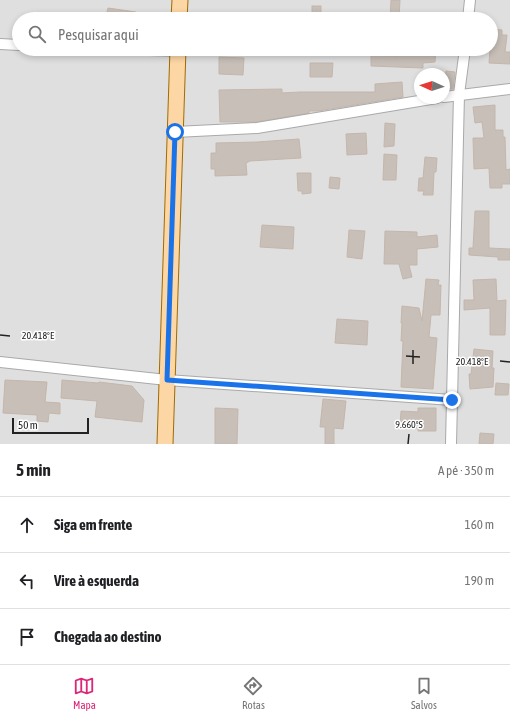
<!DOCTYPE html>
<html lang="pt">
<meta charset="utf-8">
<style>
:root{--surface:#fff;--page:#f2f2f2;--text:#202124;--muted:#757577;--line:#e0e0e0;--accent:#db2777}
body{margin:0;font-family:"Asap Condensed",sans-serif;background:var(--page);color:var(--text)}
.compass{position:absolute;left:414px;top:68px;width:36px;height:36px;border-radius:50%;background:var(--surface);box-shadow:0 2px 6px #0003;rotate:273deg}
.scale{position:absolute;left:12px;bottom:10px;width:77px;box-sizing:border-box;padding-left:4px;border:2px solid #222;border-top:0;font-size:11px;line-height:14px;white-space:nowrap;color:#222;-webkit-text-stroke:3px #fff;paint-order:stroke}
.stop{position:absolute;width:12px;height:12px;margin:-9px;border:3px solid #1a73e8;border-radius:50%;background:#fff}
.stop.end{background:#1a73e8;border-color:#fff;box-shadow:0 1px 4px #0008}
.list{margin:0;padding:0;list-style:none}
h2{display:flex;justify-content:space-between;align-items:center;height:52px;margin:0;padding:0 16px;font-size:17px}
h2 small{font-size:13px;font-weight:400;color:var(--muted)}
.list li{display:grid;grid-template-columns:26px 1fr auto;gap:12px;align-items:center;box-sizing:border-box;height:56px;padding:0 16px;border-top:1px solid var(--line)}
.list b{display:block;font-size:15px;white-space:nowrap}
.list em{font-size:13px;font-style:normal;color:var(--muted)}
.icon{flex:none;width:22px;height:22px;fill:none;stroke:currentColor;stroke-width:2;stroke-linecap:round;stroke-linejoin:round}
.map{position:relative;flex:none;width:510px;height:444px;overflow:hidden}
.search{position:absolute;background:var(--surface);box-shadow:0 2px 6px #0003;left:12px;right:12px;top:12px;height:44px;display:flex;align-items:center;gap:10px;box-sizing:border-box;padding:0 14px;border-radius:22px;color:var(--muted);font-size:15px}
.sheet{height:220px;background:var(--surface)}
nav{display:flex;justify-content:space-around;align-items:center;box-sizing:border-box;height:56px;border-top:1px solid var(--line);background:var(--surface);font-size:11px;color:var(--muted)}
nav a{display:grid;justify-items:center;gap:2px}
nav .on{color:var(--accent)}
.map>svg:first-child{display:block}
.residential{fill:#e0dfdf;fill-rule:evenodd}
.building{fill:#c7bfb8;stroke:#c4b6ab}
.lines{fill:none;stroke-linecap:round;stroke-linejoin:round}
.street-casing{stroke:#a9a9a9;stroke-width:12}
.primary-casing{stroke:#a06b00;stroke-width:17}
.street{stroke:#fff;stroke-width:10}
.primary{stroke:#fcd6a4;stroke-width:15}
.route{stroke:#1a73e8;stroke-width:5}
.ticks{fill:none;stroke:#222;stroke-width:1.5}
.ticks-label{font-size:10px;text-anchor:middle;fill:#222;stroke:#fff;stroke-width:3;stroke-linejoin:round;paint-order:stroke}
</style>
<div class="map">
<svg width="510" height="444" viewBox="0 0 510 444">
<rect width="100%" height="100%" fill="#f2efe9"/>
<!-- residential -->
<path class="residential" d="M0 0H510V444H0ZM19 19H491V49H19ZM420 74H444V98H420Z"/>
<!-- building -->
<g class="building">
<path d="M391 0H400L399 19H390Z"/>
<rect x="312" y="6" width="9" height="13"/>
<path d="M108 8 136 12V19H105Z"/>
<path d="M491 29 502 30V35H507L505 52H510V64L489 63 490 49H491Z"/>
<path d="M398 49H436L435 62 423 63V68L371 66V55L398 56Z"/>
<path d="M219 57 244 58 243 75 219 74Z"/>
<path d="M310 63H333L332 77H310Z"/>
<path d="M446 71 455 72 453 89H444Z"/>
<path d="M402 82 403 97 318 111H309V113L256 122H220L219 90 282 89V93L300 92H375V84Z"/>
<path d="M495 105V130H503V137H505L506 170 510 169V184H502V188H490L489 168 474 169 473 138H484L482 122 475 123 473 107Z"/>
<path d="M385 123 395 124 394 146 384 147Z"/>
<path d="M366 133 367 154 347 155 346 134Z"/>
<path d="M299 139 301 158 250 161 246 163 247 175 215 176V169H211V153H216V143L257 142Z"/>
<path d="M384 154 397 155 396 180H383Z"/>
<path d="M425 157 437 158 436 172H434L433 195H423L424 191H418L419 178H423Z"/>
<path d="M297 173H311V193L302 194V191H298Z"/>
<path d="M330 177 340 178 339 189 329 188Z"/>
<path d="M475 211H489V248L510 249V260H498V257L469 255V248H473Z"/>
<path d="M262 225 294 227 293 249 260 247Z"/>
<path d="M349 230 365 231 362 259 347 257Z"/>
<path d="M385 231 417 232V237L437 235 438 247 417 249V265H409L412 277 403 279 399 264H384Z"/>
<path d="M426 279 439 280 438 285H441L440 315H431L429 337 437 338 433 389 401 387 403 341H401L402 323H401L402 306 419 308 422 321Z"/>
<path d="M496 279 497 301 506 300 505 335H490V308L464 310V300H474L473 280Z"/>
<path d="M337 319 368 321 367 345 335 343Z"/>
<path d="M474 349 493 351 492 368H494L493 387 470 389 469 374H471Z"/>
<path d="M5 380 47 382 45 402 60 403V414L49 413 48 422 37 421V415L3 413Z"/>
<path d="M62 380 98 383 99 382 132 386 144 400 142 422 95 417 97 401 61 398Z"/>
<path d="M496 383 509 384 508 395H495Z"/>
<path d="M323 399 346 401 343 429 334 428V444H325V427H320Z"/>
<path d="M215 408 238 409 237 444H215Z"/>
<path d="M418 408H436V431H418V428L400 426 401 411 418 412Z"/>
<path d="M480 433 494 434 493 444H479Z"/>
</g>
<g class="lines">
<!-- street casing -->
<g class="street-casing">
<g id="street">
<path d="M468 19 470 0"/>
<path d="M0 44 19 45"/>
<path d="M121 49 178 51"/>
<path d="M444 97 510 89"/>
<path d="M175 132 257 128 437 98"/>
<path d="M0 362 167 380 452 400"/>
<path d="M451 444 459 94 465 49"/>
</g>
</g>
<!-- primary casing -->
<g class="primary-casing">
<g id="primary">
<path d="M179 19 180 0"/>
<path d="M165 444 178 49"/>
</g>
</g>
<!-- street -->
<use href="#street" class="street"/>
<!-- primary -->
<use href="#primary" class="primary"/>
</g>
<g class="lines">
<!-- route -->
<path class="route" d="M175 132 167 380 452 400"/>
</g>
<!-- ticks -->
<path class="ticks" d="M0 335 10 336M406 356 420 357M500 361 510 362M413 364V350M408 444 409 434"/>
<g class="ticks-label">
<text x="38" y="339">20.418°E</text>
<text x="472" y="365">20.418°E</text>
<text x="409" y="428">9.660°S</text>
</g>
</svg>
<svg class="compass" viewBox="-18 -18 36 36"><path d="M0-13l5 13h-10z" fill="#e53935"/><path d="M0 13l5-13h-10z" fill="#757577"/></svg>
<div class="scale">50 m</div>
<div class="stop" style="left:175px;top:132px"></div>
<div class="stop end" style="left:452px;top:400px"></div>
<div class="search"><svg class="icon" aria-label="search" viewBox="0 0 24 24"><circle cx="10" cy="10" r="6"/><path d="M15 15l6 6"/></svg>Pesquisar aqui</div>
</div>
<section class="sheet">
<h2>5 min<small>A pé · 350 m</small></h2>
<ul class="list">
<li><svg class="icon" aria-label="ahead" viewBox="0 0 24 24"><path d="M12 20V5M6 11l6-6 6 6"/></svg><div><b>Siga em frente</b></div><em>160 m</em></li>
<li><svg class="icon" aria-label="left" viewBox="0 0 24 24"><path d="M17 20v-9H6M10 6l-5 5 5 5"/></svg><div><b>Vire à esquerda</b></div><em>190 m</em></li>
<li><svg class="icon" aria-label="arrive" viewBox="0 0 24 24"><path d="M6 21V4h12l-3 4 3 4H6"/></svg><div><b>Chegada ao destino</b></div></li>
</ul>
</section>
<nav>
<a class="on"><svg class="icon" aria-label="map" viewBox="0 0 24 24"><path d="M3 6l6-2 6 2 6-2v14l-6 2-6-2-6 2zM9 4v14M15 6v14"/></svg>Mapa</a>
<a><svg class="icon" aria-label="directions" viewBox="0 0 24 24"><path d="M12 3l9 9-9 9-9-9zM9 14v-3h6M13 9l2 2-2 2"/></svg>Rotas</a>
<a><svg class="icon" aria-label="saved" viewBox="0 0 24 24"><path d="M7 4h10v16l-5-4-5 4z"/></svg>Salvos</a>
</nav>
